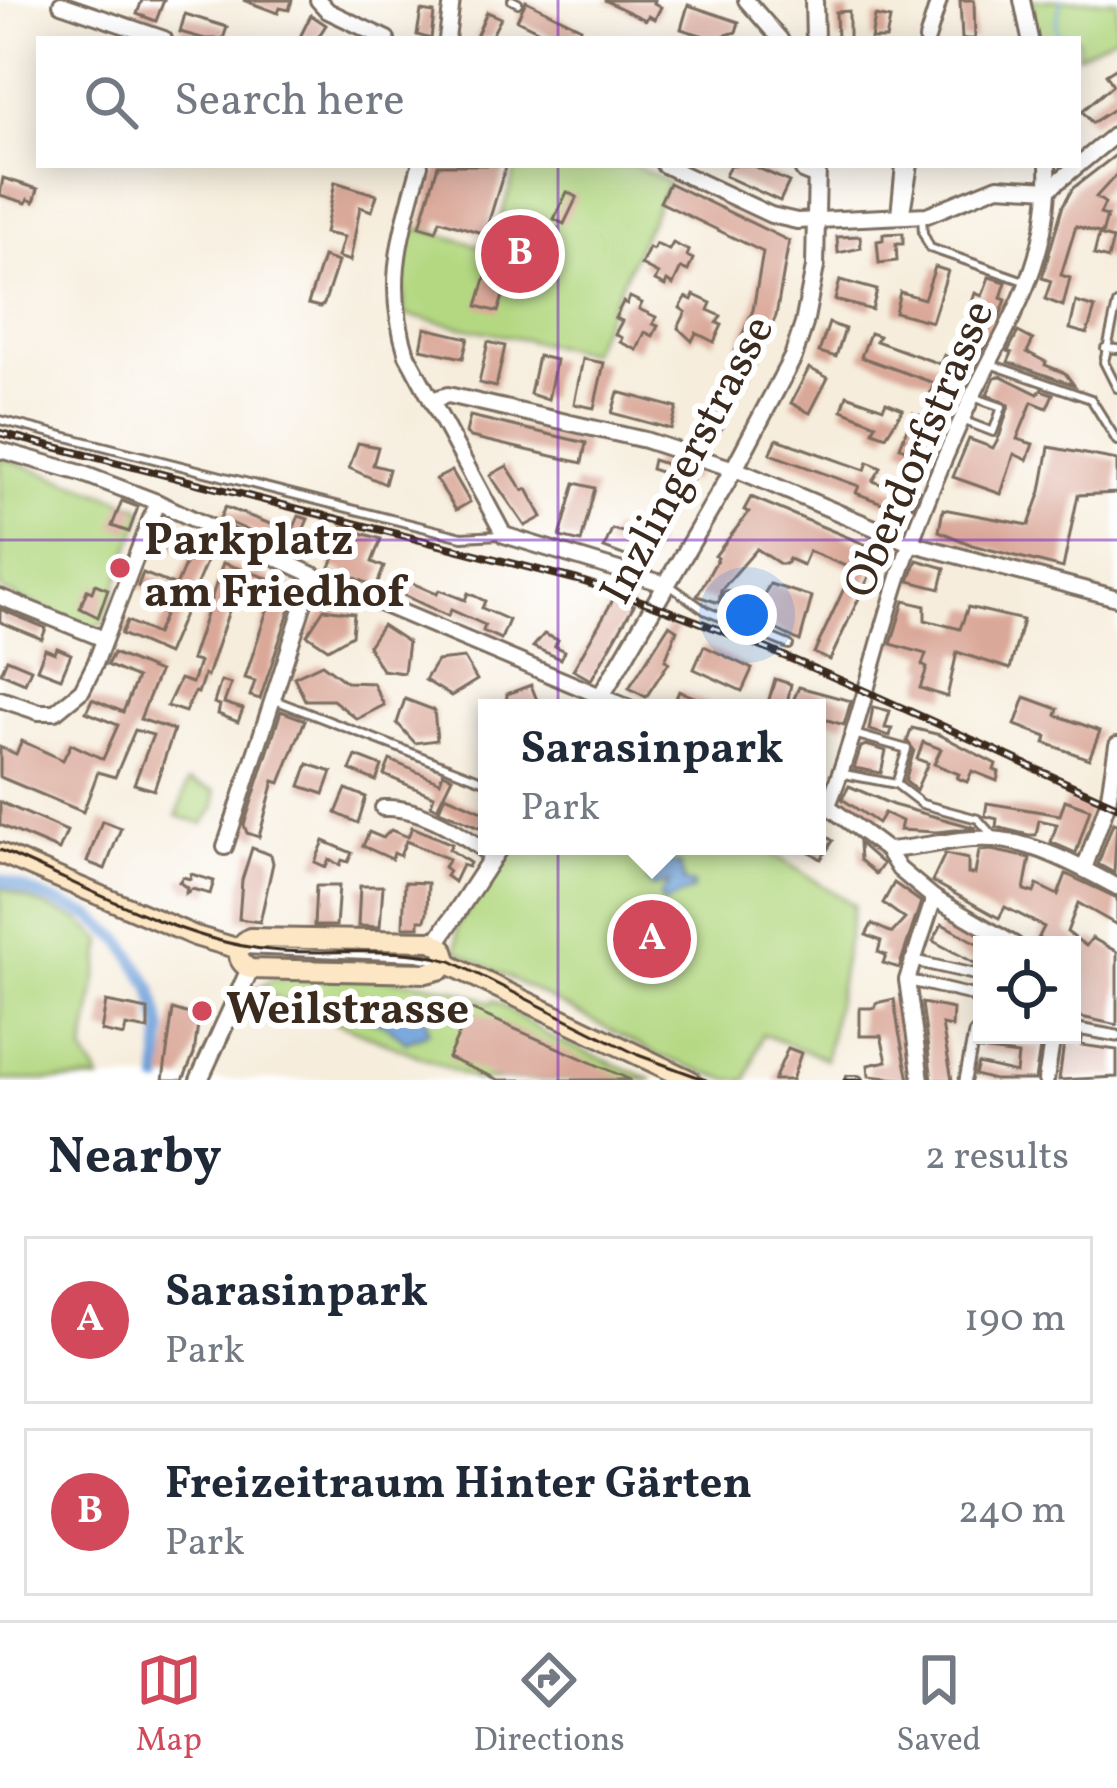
<!DOCTYPE html>
<meta charset="utf-8">
<style>
:root{--surface:#fff;--page:#f2f2f3;--text:#1f2937;--muted:#747a83;--line:#e0e1e3;--accent:#d1495b}
body{margin:0;font-family:Vollkorn,serif;background:var(--page);color:var(--text)}
.controls{position:absolute;right:36px;bottom:36px;display:grid;overflow:hidden;border-radius:0px;box-shadow:0 6px 30px #0003}
.controls button{width:108px;height:108px;display:grid;place-items:center;padding:0;border:0;border-bottom:3px solid var(--line);background:var(--surface);color:var(--text);font:60px sans-serif}
.you{position:absolute;left:747px;top:615px;width:42px;height:42px;margin:-30px;border:9px solid #fff;border-radius:50%;background:#1a73e8;box-shadow:0 0 0 18px #1a73e833}
.badge{display:grid;place-items:center;width:78px;height:78px;border-radius:50%;background:var(--accent);color:#fff;font-size:39px;font-weight:700}
.pin{position:absolute;translate:-50% -50%;border:6px solid #fff;box-shadow:0 3px 12px #0006}
.popup{position:absolute;left:478px;top:699px;width:348px;height:156px;box-sizing:border-box;display:grid;place-content:center;border-radius:0px;background:var(--surface);filter:drop-shadow(0 3px 9px #0005);font-size:39px;white-space:nowrap;color:var(--muted)}
.popup b{font-size:45px;color:var(--text)}
.popup::after{content:'';position:absolute;left:50%;top:100%;margin-left:-24px;border:24px solid transparent;border-top-color:var(--surface)}
.list{margin:0;padding:0;list-style:none}
h2{display:flex;justify-content:space-between;align-items:center;height:156px;margin:0;padding:0 48px;font-size:51px}
h2 small{font-size:39px;font-weight:400;color:var(--muted)}
.list li{display:grid;grid-template-columns:78px 1fr auto;gap:36px;align-items:center;box-sizing:border-box;height:168px;margin:0 24px 24px;padding:0 24px;border:3px solid var(--line);border-radius:0px}
.list b{display:block;font-size:45px;white-space:nowrap}
.list p{margin:0;font-size:39px;white-space:nowrap;color:var(--muted)}
.list em{font-size:39px;font-style:normal;color:var(--muted)}
.icon{flex:none;width:66px;height:66px;fill:none;stroke:currentColor;stroke-width:2;stroke-linecap:round;stroke-linejoin:round}
.map{position:relative;flex:none;width:1117px;height:1080px;overflow:hidden}
.search{position:absolute;background:var(--surface);box-shadow:0 6px 30px #0003;left:36px;right:36px;top:36px;height:132px;display:flex;align-items:center;gap:30px;box-sizing:border-box;padding:0 42px;border-radius:0px;color:var(--muted);font-size:45px}
.sheet{height:540px;background:var(--surface)}
nav{display:flex;justify-content:space-around;align-items:center;box-sizing:border-box;height:168px;border-top:3px solid var(--line);background:var(--surface);font-size:33px;color:var(--muted)}
nav a{display:grid;justify-items:center;gap:6px}
nav .on{color:var(--accent)}
.map>svg:first-child{display:block}
.green{fill:#b3d881;stroke:#778150;stroke-width:3}
.water{fill:#6ea0d9;stroke:#54657c;stroke-width:3}
.lines{fill:none;stroke-linecap:round;stroke-linejoin:round}
.stream{stroke:#6ea0d9;stroke-width:3}
.canal{stroke:#6ea0d9;stroke-width:12}
.building{fill:#daa899}
.service-casing{stroke:#7c6e60;stroke-width:12}
.pedestrian-casing{stroke:#7c6e60;stroke-width:15}
.minor-casing{stroke:#7c6e60;stroke-width:20}
.tertiary-casing{stroke:#7c6e60;stroke-width:22}
.secondary-casing{stroke:#7c6e60;stroke-width:24}
.service{stroke:#fff;stroke-width:6}
.pedestrian{stroke:#fff;stroke-width:9}
.minor{stroke:#fff;stroke-width:14}
.tertiary{stroke:#fff;stroke-width:16}
.secondary{stroke:#fce6c4;stroke-width:18}
.tram{stroke:#3b2a1e;stroke-width:3}
.rail-casing{stroke:#3b2a1e;stroke-width:8}
.rail{stroke:#fff;stroke-width:3;stroke-dasharray:9;stroke-linecap:butt}
.grid{fill:none;stroke:#7b2cbf;stroke-width:3;stroke-opacity:0.55}
.poi-dot{fill:#d1495b;stroke:#fff;stroke-width:4.5}
.labels{text-anchor:middle;dominant-baseline:central;stroke-width:12;stroke-linejoin:round;paint-order:stroke}
.street-label{font-size:45px;fill:#3b2a1e;stroke:#fff}
.poi-label{font-size:45px;font-weight:bold;fill:#3b2a1e;stroke:#fff;text-anchor:start}
</style>
<div class="map">
<svg width="1117" height="1080" viewBox="0 0 1117 1080">
<rect width="100%" height="100%" fill="#fff"/>
<filter id="ink" filterUnits="userSpaceOnUse"><feTurbulence type="fractalNoise" baseFrequency=".00833" numOctaves="2"/><feDisplacementMap in="SourceGraphic" scale="24" xChannelSelector="R" yChannelSelector="G"/><feConvolveMatrix kernelMatrix="1 2 1 2 8 2 1 2 1" color-interpolation-filters="sRGB"/></filter>
<filter id="wash" filterUnits="userSpaceOnUse"><feTurbulence type="fractalNoise" baseFrequency=".004" numOctaves="4" result="noise"/><feDisplacementMap in="SourceGraphic" scale="48" xChannelSelector="R" yChannelSelector="G"/><feGaussianBlur stdDeviation="2.7" result="paint"/><feColorMatrix in="noise" values="0 0 0 0 0 0 0 0 0 0 0 0 0 0 0 0 0 1.4 0 .05"/><feComposite in="paint" operator="in"/></filter>
<g filter="url(#wash)">
<rect width="100%" height="100%" fill="#f6eddc"/>
<!-- green -->
<g class="green">
<path d="M1031 0H1117V34L1078 55V39H1037Z"/>
<path d="M517 165H634L668 182 589 353 404 315V271L413 227 491 249Z"/>
<path d="M0 457 139 506 143 513 102 625 91 628 0 590Z"/>
<path d="M188 782 215 791V807L203 824 177 816Z"/>
<path d="M510 846H760L854 905 826 1059 762 1034 747 1080 726 1079 663 1057 457 951V927Z"/>
<path d="M0 887 80 921 103 941 84 1053 100 1080H0Z"/>
<path d="M274 979C338 976 433 974 491 1003L494 1000 553 1039 653 1080H476L256 989Z"/>
</g>
<!-- water -->
<g class="water">
<path d="M664 861 680 865 684 882 693 884V890L663 904 660 896 669 883 652 887 647 881 651 869Z"/>
<path d="M404 998C422 1001 426 1016 429 1032L406 1042 390 1028 368 1018 373 1001 391 1003Z"/>
</g>
<g class="lines">
<!-- stream -->
<path class="stream" d="M1059 39 1056 24 1061 0"/>
<!-- canal -->
<path class="canal" d="M0 879 91 916 122 941 152 989 162 1029 159 1080"/>
</g>
<g id="blocks">
<!-- building -->
<g class="building">
<path d="M142 0H164L156 21 137 14Z"/>
<path d="M243 0H292L289 10 280 8 278 13Z"/>
<path d="M604 0H655L654 3 661 7 655 19 648 16 646 20Z"/>
<path d="M960 0H974L975 39H962Z"/>
<path d="M526 1 581 28 576 39H556L517 20Z"/>
<path d="M688 5 739 22 736 32 714 39 681 29Z"/>
<path d="M421 11 434 13 431 39 417 35Z"/>
<path d="M849 11V39H837L836 12Z"/>
<path d="M487 12 501 18 490 39H475Z"/>
<path d="M185 14 227 27 223 39H205L180 32Z"/>
<path d="M311 15 326 25 317 39H299Z"/>
<path d="M875 16 890 19 886 39H871Z"/>
<path d="M1117 67V107L1092 123 1082 111 1113 85 1106 74Z"/>
<path d="M1117 154V174L1096 197 1105 203 1100 214 1107 216 1102 234 1076 226 1061 275 1070 278 1063 306 1045 299 1051 281 1042 278 1063 205 1073 188Z"/>
<path d="M438 165H506L485 234 440 220 436 231 420 226Z"/>
<path d="M730 165H751L789 182 780 201 725 176Z"/>
<path d="M3 178 38 189 34 202 28 199 26 203 0 195Z"/>
<path d="M335 182 377 195 372 211 360 207 350 261 338 257 344 237 325 233Z"/>
<path d="M669 183 789 241 776 316 745 386 724 377 753 310 763 252 660 202Z"/>
<path d="M567 192 577 197 564 224 554 219Z"/>
<path d="M537 222 557 228 544 273 523 266Z"/>
<path d="M903 233V244H896L897 261 879 263 877 241 883 240V234Z"/>
<path d="M1099 235 1113 239 1108 259 1094 255Z"/>
<path d="M860 236 861 248 838 253 837 237Z"/>
<path d="M673 243 689 251 687 256 693 259 688 271 681 268 673 285 667 281 665 286 655 281 658 274 641 265 649 248 653 250 656 244 669 250Z"/>
<path d="M323 257 338 262 324 304 320 307 308 304Z"/>
<path d="M490 262 512 268 498 312 477 306Z"/>
<path d="M935 267 948 271 932 322 895 312 900 292 924 299Z"/>
<path d="M989 277 1006 282 1001 298 1006 300 999 318 992 316 984 347 973 369 953 360 963 338 966 340 973 320 967 318 975 293 982 296Z"/>
<path d="M840 280 877 290 872 310 835 300Z"/>
<path d="M694 295 711 303 708 310 721 316 717 323 722 325 714 342 696 333 692 341 678 328 686 312 680 308 686 297 692 300Z"/>
<path d="M630 297 642 303 639 309 656 317 653 324 658 326 653 336 645 332 637 350 620 342 622 338 615 334 622 321 615 318 623 302 627 304Z"/>
<path d="M1076 302 1095 308 1087 334 1070 329Z"/>
<path d="M829 323 845 329 836 357 819 352Z"/>
<path d="M425 328 468 338 463 358 421 349Z"/>
<path d="M1018 332 1033 340 1027 352 1046 362 1045 365 1065 373 1074 385 1008 362 1012 353 1008 351Z"/>
<path d="M870 333 879 336 876 341 940 364 944 355 954 360 941 401 929 397 934 383 861 357Z"/>
<path d="M488 342 505 346 496 387 479 383Z"/>
<path d="M538 356 556 360 548 400 530 394Z"/>
<path d="M583 359 604 363 594 408 574 404Z"/>
<path d="M809 368 828 378 810 413 791 403Z"/>
<path d="M1001 376 1038 394 1041 390 1053 394 1047 408 1032 402 1017 439 1033 444 1027 460 1014 454 1001 494 953 477 969 439 993 448 1000 435 1009 405 987 394 995 377Z"/>
<path d="M618 392 677 408 671 429 612 413Z"/>
<path d="M716 395 735 406 713 443 695 433Z"/>
<path d="M847 395 883 408 886 402 903 409 886 436 873 431 876 424 842 410Z"/>
<path d="M913 413 934 420 918 454 900 447Z"/>
<path d="M470 416 586 443 582 463 471 437 466 433Z"/>
<path d="M777 439 865 470 868 462 881 468 873 481 898 491 901 482 919 490 913 506 895 499 892 507 856 493 859 486 770 454Z"/>
<path d="M358 443 378 447 373 465 389 469 385 484 349 468Z"/>
<path d="M1049 447 1117 460V493L1078 495 1063 568 972 545 939 531 943 509 1029 525 1041 491Z"/>
<path d="M653 460 672 466 696 474 691 482 651 469Z"/>
<path d="M507 466 523 491 527 489 542 517 525 526 490 475Z"/>
<path d="M452 471 470 502 456 510 436 479Z"/>
<path d="M575 483 595 488 581 542 560 537Z"/>
<path d="M751 497 881 551 830 660 814 653 853 569 809 551 803 565 789 559 786 564H780L757 549 721 590 719 603 697 596 718 558 715 556 749 512 744 510Z"/>
<path d="M122 501 138 507 129 532 112 526Z"/>
<path d="M225 507 292 532 299 516 308 519 301 535 314 542 307 557 220 518Z"/>
<path d="M160 526 213 546 167 654 121 634 127 621 156 634 171 600 138 586 143 573 176 586 190 553 155 540Z"/>
<path d="M342 527 381 539 372 562 384 567 376 587 330 567 342 539 338 536Z"/>
<path d="M612 529 657 542 650 560 644 563 604 548Z"/>
<path d="M917 560 945 568 940 589 909 581Z"/>
<path d="M223 563 297 588 260 699 250 696 255 681 245 678 273 592 239 581 207 676 204 675 198 693 195 692 185 712 167 706 180 679 192 683 199 662 191 660Z"/>
<path d="M403 579 437 594 439 590 465 600 468 593 485 601 482 608 509 620 501 639 483 631 485 625 451 610 448 616 397 592Z"/>
<path d="M95 584 108 589 98 617 80 608 87 590 92 592Z"/>
<path d="M770 584 812 597 800 641 751 617Z"/>
<path d="M614 598 634 605 591 680 573 670Z"/>
<path d="M904 601 925 606V620L960 629 968 607 1023 620 1010 669 957 652 947 697 920 688 927 668 922 665 926 654 891 644Z"/>
<path d="M0 609 46 628 42 639 0 622Z"/>
<path d="M324 609 354 613 352 635 328 649 307 635Z"/>
<path d="M382 625 408 642 404 673 382 670 368 646Z"/>
<path d="M669 625 677 630 665 660 669 662 646 697 629 688Z"/>
<path d="M544 634 558 640 555 646 565 651 561 659 533 647Z"/>
<path d="M704 646 752 669 742 691 694 669Z"/>
<path d="M57 648 71 654 61 678 37 669 45 649 55 653Z"/>
<path d="M113 653 159 672 140 719 174 730 154 790 134 784 153 735 135 730 115 777 98 772 83 812 0 777V747L16 754 22 741 63 760 71 744 103 759 118 725 86 712 92 699 123 712 137 678 107 665Z"/>
<path d="M464 658 477 680 451 696 425 680 437 661Z"/>
<path d="M7 659 31 669 25 683 1 673Z"/>
<path d="M322 664 346 682 373 683 384 705 357 719 333 700H305L294 677Z"/>
<path d="M775 679 791 684 786 708 768 703Z"/>
<path d="M221 681 231 684 224 703 243 709 238 722 218 714 220 705 214 703Z"/>
<path d="M531 685 540 708H506L507 694Z"/>
<path d="M799 687 851 701 844 725 817 717V708H790Z"/>
<path d="M679 691 720 708H672Z"/>
<path d="M1025 697 1058 709 1056 715 1100 731 1089 759 1045 743 1047 737 1015 725Z"/>
<path d="M405 699 434 710 437 740 415 743 397 723Z"/>
<path d="M873 707 890 711 885 728 892 729 890 736 869 730Z"/>
<path d="M281 711 305 720 280 783 274 781 259 837 247 833 244 825Z"/>
<path d="M912 728 940 735 996 764 994 770 999 772 997 781 972 771 967 782 957 778 959 774 934 764 941 749 923 742 917 759 928 763 916 790 905 781 914 750 907 741Z"/>
<path d="M866 745 886 751 881 773 854 768 861 747Z"/>
<path d="M356 756 382 766 376 781 350 770Z"/>
<path d="M390 760 440 782 443 773 452 777 437 808 431 805 434 796 384 775Z"/>
<path d="M308 764 332 772 324 794 300 786Z"/>
<path d="M849 786 893 805 976 828 936 832 900 830 902 821 884 813 878 823 842 799Z"/>
<path d="M346 789 366 797 358 823 336 813Z"/>
<path d="M445 795 487 813 482 828 439 810Z"/>
<path d="M1065 800 1090 809 1076 853 1051 842 1057 824 1039 820 1036 835H1029L996 827 997 819 985 816 987 803 1060 815Z"/>
<path d="M0 802 67 831 59 850 0 825Z"/>
<path d="M102 821 121 828 105 869 87 862Z"/>
<path d="M1113 823 1117 824 1114 873 1098 864Z"/>
<path d="M412 827 452 844 449 849 470 863 468 867 462 865 454 882 446 876 449 871 444 867 449 859 406 841 400 856 394 853 392 859 363 846 369 832 383 838 391 830 408 837Z"/>
<path d="M817 830 833 841 821 859 801 846H817Z"/>
<path d="M324 841 352 853 348 862 342 860 340 865 329 860 326 867 315 862Z"/>
<path d="M859 843 883 864 876 874 860 860Z"/>
<path d="M252 848 271 855 273 863 260 922 239 919 242 880Z"/>
<path d="M991 850 1030 858 1024 890 1034 893 1037 885 1058 895 1066 874 1117 898V925L1078 903 1067 932 1086 946 1092 938 1117 952V1025L1072 1015V945H1035L1044 927 1005 907 999 918 932 881 945 854 968 859V874H975L979 851Z"/>
<path d="M191 874 214 881 210 894 192 889 186 893 187 888 179 882 183 877 190 879Z"/>
<path d="M405 882 428 883 427 912 425 920H419V927H403Z"/>
<path d="M894 883 921 902 899 968 883 963 886 955 878 952 881 941 866 935 872 924 892 933 905 919 883 903Z"/>
<path d="M316 886H339L336 926H314Z"/>
<path d="M360 886H383L380 927 358 926Z"/>
<path d="M942 924 982 946V967L933 941Z"/>
<path d="M894 999 899 1032 909 1080 869 1076 868 1065 887 1061 881 1036H860V1008H875L876 1003Z"/>
<path d="M106 1002 148 1010V1030L126 1026 124 1036 101 1031Z"/>
<path d="M922 1003 953 1009 952 1027 942 1025 952 1080H932Z"/>
<path d="M173 1009 199 1017 194 1054 183 1080H163Z"/>
<path d="M470 1009 631 1080H499L448 1058Z"/>
<path d="M985 1035 988 1040 1040 1048 1035 1080H994L975 1075 978 1064 1016 1073 1018 1055 980 1050Z"/>
<path d="M1065 1036 1082 1039 1081 1045 1117 1050V1077L1059 1080Z"/>
<path d="M788 1048 801 1053 792 1080H774Z"/>
</g>
</g>
</g>
<g filter="url(#ink)">
<use href="#blocks" fill-opacity="0" stroke="#7c6e60" stroke-width="3"/>
<g class="lines">
<!-- service casing -->
<g class="service-casing">
<g id="service">
<path d="M512 0 518 3"/>
<path d="M906 212 914 165"/>
<path d="M922 216 923 233 930 248 1027 282"/>
<path d="M1117 304 1104 362 1117 388"/>
<path d="M1105 348 1117 349"/>
<path d="M990 364 1091 399 1117 441"/>
<path d="M0 420 462 537 500 535"/>
<path d="M962 420 993 432 1002 407 976 398"/>
<path d="M669 585 706 611 789 645"/>
<path d="M726 617 727 595"/>
<path d="M272 699 487 782"/>
<path d="M854 734 907 749 896 784"/>
<path d="M844 774 896 784 922 804 978 819 993 836"/>
<path d="M241 950 418 957 442 962"/>
<path d="M849 1080H858"/>
</g>
</g>
<!-- pedestrian casing -->
<g class="pedestrian-casing">
<g id="pedestrian">
<path d="M910 960 982 976"/>
<path d="M907 980 971 995 982 1005"/>
<path d="M1072 1028 1117 1036"/>
<path d="M1016 1035 1052 1041"/>
<path d="M965 1080 974 1034 982 1025"/>
</g>
</g>
<!-- minor casing -->
<g class="minor-casing">
<g id="minor">
<path d="M318 0 328 11 387 39"/>
<path d="M746 0 780 39"/>
<path d="M1022 0 1030 39"/>
<path d="M61 4 164 39"/>
<path d="M447 39 452 0"/>
<path d="M927 39 939 0"/>
<path d="M420 165C401 235 384 282 407 355L504 535 668 585"/>
<path d="M664 165 771 215 797 221 927 215 998 186 1049 189"/>
<path d="M800 165 804 172 817 177"/>
<path d="M1049 189 1117 133"/>
<path d="M899 215 904 165"/>
<path d="M431 400 448 395 645 440 740 471 910 543 1117 598"/>
<path d="M0 450 81 473 157 502 313 575 629 708"/>
<path d="M0 597 104 639"/>
<path d="M0 699 39 712H55L82 690 95 664 157 502"/>
<path d="M817 798 887 850 899 869 934 898 1015 945"/>
<path d="M828 805C863 719 879 628 911 542 929 493 950 444 972 397 1011 317 1052 259 1048 165"/>
<path d="M383 808C422 806 462 834 492 856"/>
<path d="M225 847 313 575"/>
<path d="M887 850C922 848 957 837 992 839 1035 842 1080 867 1117 887"/>
<path d="M1084 869 1108 802 1117 745"/>
<path d="M921 1080 907 980 934 898"/>
<path d="M1046 1080 1053 1035"/>
</g>
</g>
<!-- tertiary casing -->
<g class="tertiary-casing">
<g id="tertiary">
<path d="M814 0 815 39"/>
<path d="M594 708 734 469 793 357 804 324 815 267 817 165"/>
<path d="M437 942 500 846"/>
<path d="M199 1080 250 969"/>
</g>
</g>
<!-- secondary casing -->
<g class="secondary-casing">
<g id="secondary">
<path d="M0 853 195 936 239 949"/>
<path d="M250 938 432 941 443 948 447 960 442 969 426 973 250 969C235 961 235 946 250 938Z"/>
<path d="M446 963 690 1080"/>
</g>
</g>
<!-- service -->
<use href="#service" class="service"/>
<!-- pedestrian -->
<use href="#pedestrian" class="pedestrian"/>
<!-- minor -->
<use href="#minor" class="minor"/>
<!-- tertiary -->
<use href="#tertiary" class="tertiary"/>
<!-- secondary -->
<use href="#secondary" class="secondary"/>
<!-- tram -->
<g class="tram">
<path d="M0 850C76 882 169 934 249 947 315 959 385 943 451 961L638 1055 706 1080"/>
<path d="M844 1080H863"/>
</g>
<!-- rail casing -->
<g class="rail-casing">
<path id="rail" d="M0 433 578 580C765 638 939 726 1117 806"/>
</g>
<!-- rail -->
<use href="#rail" class="rail"/>
</g>
</g>
<!-- grid -->
<path class="grid" d="M558 0V39M558 165V1080M0 540H1117"/>
<!-- markers -->
<g class="poi-dot">
<circle cx="120" cy="568" r="12"/>
<circle cx="202" cy="1011" r="12"/>
</g>
<g class="labels">
<!-- street labels -->
<g class="street-label">
<text transform="translate(921 450) rotate(-67)">Oberdorfstrasse</text>
<text transform="translate(689 461) rotate(-62)">Inzlingerstrasse</text>
</g>
<!-- poi labels -->
<g class="poi-label">
<text x="144" y="542">Parkplatz<tspan x="144" dy="52">am Friedhof</tspan></text>
<text x="226" y="1011">Weilstrasse</text>
</g>
</g>
</svg>
<div class="controls">
<button><svg class="icon" aria-label="locate" viewBox="0 0 24 24"><circle cx="12" cy="12" r="6"/><path d="M12 2v4M12 18v4M2 12h4M18 12h4"/></svg></button>
</div>
<div class="you"></div>
<div class="pin badge" style="left:652px;top:939px">A</div>
<div class="popup"><b>Sarasinpark</b>Park</div>
<div class="pin badge" style="left:520px;top:254px">B</div>
<div class="search"><svg class="icon" aria-label="search" viewBox="0 0 24 24"><circle cx="10" cy="10" r="6"/><path d="M15 15l6 6"/></svg>Search here</div>
</div>
<section class="sheet">
<h2>Nearby<small>2 results</small></h2>
<ul class="list">
<li><span class="badge">A</span><div><b>Sarasinpark</b><p>Park</p></div><em>190 m</em></li>
<li><span class="badge">B</span><div><b>Freizeitraum Hinter Gärten</b><p>Park</p></div><em>240 m</em></li>
</ul>
</section>
<nav>
<a class="on"><svg class="icon" aria-label="map" viewBox="0 0 24 24"><path d="M3 6l6-2 6 2 6-2v14l-6 2-6-2-6 2zM9 4v14M15 6v14"/></svg>Map</a>
<a><svg class="icon" aria-label="directions" viewBox="0 0 24 24"><path d="M12 3l9 9-9 9-9-9zM9 14v-3h6M13 9l2 2-2 2"/></svg>Directions</a>
<a><svg class="icon" aria-label="saved" viewBox="0 0 24 24"><path d="M7 4h10v16l-5-4-5 4z"/></svg>Saved</a>
</nav>
